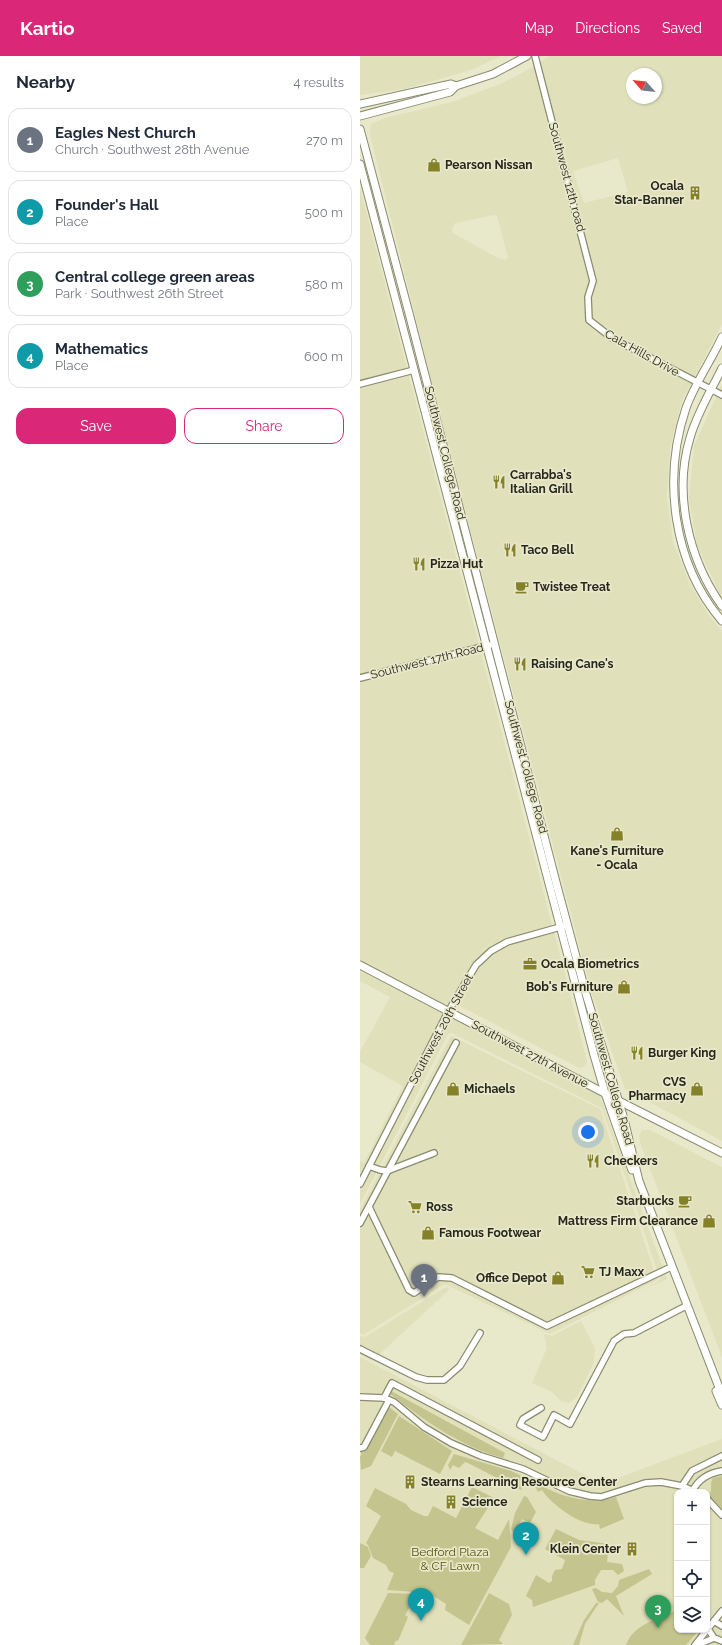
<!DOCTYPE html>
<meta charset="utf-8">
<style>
:root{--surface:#fff;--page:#f6f6f7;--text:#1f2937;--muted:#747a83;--line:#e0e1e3;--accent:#db2777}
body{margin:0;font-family:Raleway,sans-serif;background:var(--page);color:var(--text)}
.controls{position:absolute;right:12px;bottom:12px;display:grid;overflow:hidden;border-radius:8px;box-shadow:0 1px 3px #0004}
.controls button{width:36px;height:36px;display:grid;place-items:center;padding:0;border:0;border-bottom:1px solid var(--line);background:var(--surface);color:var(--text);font:20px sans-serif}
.compass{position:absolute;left:266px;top:12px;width:36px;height:36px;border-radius:50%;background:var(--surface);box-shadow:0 1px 3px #0004;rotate:297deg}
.you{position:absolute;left:228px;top:1076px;width:14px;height:14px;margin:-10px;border:3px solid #fff;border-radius:50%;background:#1a73e8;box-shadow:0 0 0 6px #1a73e833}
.badge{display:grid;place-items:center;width:26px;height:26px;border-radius:50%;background:var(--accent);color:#fff;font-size:13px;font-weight:700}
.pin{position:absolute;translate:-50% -33px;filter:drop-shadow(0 1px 2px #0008)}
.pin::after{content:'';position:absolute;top:21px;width:14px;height:12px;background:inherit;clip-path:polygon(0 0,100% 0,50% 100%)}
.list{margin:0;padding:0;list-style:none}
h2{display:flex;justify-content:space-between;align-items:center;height:52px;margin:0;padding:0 16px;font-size:17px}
h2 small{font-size:13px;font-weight:400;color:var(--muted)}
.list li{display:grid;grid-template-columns:26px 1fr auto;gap:12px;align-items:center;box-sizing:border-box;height:64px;margin:0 8px 8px;padding:0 8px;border:1px solid var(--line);border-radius:12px}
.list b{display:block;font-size:15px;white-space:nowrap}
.list p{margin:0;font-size:13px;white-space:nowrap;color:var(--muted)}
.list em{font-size:13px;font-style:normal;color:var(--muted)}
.actions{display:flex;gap:8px;padding:12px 16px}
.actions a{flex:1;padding:9px 0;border:1px solid var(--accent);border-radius:12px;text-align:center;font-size:14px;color:var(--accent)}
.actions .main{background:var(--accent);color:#fff}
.icon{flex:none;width:22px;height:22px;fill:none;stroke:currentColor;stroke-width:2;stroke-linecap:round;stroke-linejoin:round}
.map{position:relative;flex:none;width:362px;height:1589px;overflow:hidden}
header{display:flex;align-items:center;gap:24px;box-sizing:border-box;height:56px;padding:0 20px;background:var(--accent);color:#fff}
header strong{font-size:19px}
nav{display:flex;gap:22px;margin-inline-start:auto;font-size:14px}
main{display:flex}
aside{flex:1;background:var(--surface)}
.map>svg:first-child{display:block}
.built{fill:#e0e0bb;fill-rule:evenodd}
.green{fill:#c4c48e}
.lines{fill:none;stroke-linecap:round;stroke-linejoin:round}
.minor-casing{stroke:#8b8b70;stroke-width:8}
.major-casing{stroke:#8b8b70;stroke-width:9}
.minor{stroke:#fff;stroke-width:5.5}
.major{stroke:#fff;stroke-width:7}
.labels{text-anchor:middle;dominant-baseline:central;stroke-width:3.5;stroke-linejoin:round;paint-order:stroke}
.poi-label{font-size:12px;font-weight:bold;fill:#27271c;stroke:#e8e8cb;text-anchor:start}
.street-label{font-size:12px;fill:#27271c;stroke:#e8e8cb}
.park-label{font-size:12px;fill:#53500a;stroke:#e8e8cb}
</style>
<header>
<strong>Kartio</strong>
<nav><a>Map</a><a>Directions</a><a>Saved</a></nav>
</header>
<main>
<aside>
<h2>Nearby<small>4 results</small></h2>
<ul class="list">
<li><span class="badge" style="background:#6b7280">1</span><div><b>Eagles Nest Church</b><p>Church · Southwest 28th Avenue</p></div><em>270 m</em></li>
<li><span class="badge" style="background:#0f9aa8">2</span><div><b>Founder's Hall</b><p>Place</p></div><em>500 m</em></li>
<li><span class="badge" style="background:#2e9e5b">3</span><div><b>Central college green areas</b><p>Park · Southwest 26th Street</p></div><em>580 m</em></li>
<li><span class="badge" style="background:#0f9aa8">4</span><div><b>Mathematics</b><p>Place</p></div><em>600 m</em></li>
</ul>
<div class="actions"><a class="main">Save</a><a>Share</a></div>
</aside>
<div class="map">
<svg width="362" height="1589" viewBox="0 0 362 1589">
<rect width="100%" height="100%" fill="#e8e8cb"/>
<!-- built -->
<g class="built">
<path d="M0 0H141L111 14 45 33 0 39Z"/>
<path d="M189 0H362V268L322 345 310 391 307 440 313 486 330 528 348 558 362 575V1085L265 1033 232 938 74 335 10 79 11 68 25 62 92 46 140 28 177 9ZM272 18H296V42H272ZM258 102 268 136 224 147 213 115ZM134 159 137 160 148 201 146 204 138 202 93 177 92 173 95 167Z"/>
<path d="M0 132 192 869 145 883 129 893 113 908 87 952 0 906Z"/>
<path d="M362 328V542L337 489 329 442 334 390Z"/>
<path d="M194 875 227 1006 224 1011 219 1012 98 949 107 928 119 911 133 898 148 888Z"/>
<path d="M0 912 84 957 0 1120V1105L4 1107 43 1030 0 1006V996L30 941 0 925Z"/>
<path d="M90 960 239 1038 307 1223 277 1237 298 1226 300 1223 242 1052 92 977 88 978 0 1148V1135Z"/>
<path d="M91 980 240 1053 297 1224 190 1278 85 1228 3 1279 0 1277V1154Z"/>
<path d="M282 1074H290L362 1111V1301L281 1089 279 1080Z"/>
<path d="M86 1231 90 1233 12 1305 0 1298V1280L5 1281Z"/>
<path d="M221 1265 235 1292 234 1306 217 1341 209 1347 201 1345 192 1336 172 1327 187 1292 184 1278 192 1280Z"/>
<path d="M0 1301 242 1428 362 1383V1589H0ZM317 1436H347V1574H317Z"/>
</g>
<!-- green -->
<g class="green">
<path d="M31 1335 145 1397 143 1402C99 1390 66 1365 30 1338Z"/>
<path d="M29 1351 38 1358 11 1410 1 1414 0 1400 2 1399 0 1395Z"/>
<path d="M39 1360 92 1395 80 1418 35 1395 32 1401 21 1395Z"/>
<path d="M94 1398 151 1415 166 1422 161 1434 153 1430 155 1425 144 1420 141 1424 108 1407 105 1406 99 1412 93 1409 90 1414 88 1409Z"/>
<path d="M362 1420V1453L349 1440C353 1434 349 1428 353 1422Z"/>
<path d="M176 1427C202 1441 227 1449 256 1441L264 1463 240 1473 239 1468C221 1471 191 1448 182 1434L178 1436 175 1430Z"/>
<path d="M112 1431 134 1442 115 1472 138 1484 149 1463 151 1491 109 1569 85 1554 86 1548 69 1537 27 1534 34 1517 29 1515 26 1509 13 1502 8 1489 6 1487 21 1460 6 1450 15 1432 46 1448 51 1454 64 1460H68L73 1450 96 1462Z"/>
<path d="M164 1440 167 1441 176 1456 170 1467 162 1463 159 1468 162 1470 156 1480 151 1473 155 1457Z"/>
<path d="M196 1473 219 1484 249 1488 247 1506 262 1508 264 1515 258 1519 253 1514H241L235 1524V1529L173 1551 172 1544 166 1540 176 1519 189 1527 192 1525V1520L195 1514 202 1513 205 1504 185 1493Z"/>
<path d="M0 1487 8 1491 11 1500 4 1512H0Z"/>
<path d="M289 1513 292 1518 256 1540 264 1560 247 1543 242 1547 238 1546 232 1533 236 1532 242 1536 252 1537 258 1530 259 1524Z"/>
<path d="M28 1537 63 1538 59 1546 54 1544 45 1559 48 1561 38 1585 36 1584 34 1589H10L5 1582Z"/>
<path d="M129 1537 149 1548 152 1559 139 1584 143 1588 101 1589Z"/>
<path d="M236 1547H239L225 1568 219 1589H213L224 1564Z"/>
<path d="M315 1555 317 1562 314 1564 317 1568V1574H339L326 1589H266C273 1569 297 1563 315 1555Z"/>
</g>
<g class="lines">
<!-- minor casing -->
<g class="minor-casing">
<g id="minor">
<path d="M175 0 233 225 228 241 229 264 252 282 362 339"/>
<path d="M0 328 54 314"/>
<path d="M0 622 130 589"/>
<path d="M9 1110 20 1114 27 1115 74 1097"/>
<path d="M0 1128 88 956 116 909 131 895 147 886 204 870"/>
<path d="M9 1151 49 1234 54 1237 78 1221 92 1222 187 1270 309 1212"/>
<path d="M0 1167 96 987"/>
<path d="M0 1293 56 1321 67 1324H84L100 1310 120 1277"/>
<path d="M0 1341 24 1342 34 1346 64 1371 91 1387 121 1400 163 1413 209 1435 230 1440 241 1441 285 1427 301 1426 322 1430 336 1436"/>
<path d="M24 1342 32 1327 178 1404"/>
<path d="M181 1352 163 1363 160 1369 183 1381 194 1359 210 1368 254 1285 264 1278 274 1277 324 1251"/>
<path d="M0 1392 4 1391 29 1344"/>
<path d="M322 1430 332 1415 362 1400"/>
<path d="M333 1434C339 1423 349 1417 362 1415"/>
<path d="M347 1443 362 1459"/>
<path d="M354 1565 362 1570"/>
<path d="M348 1573 354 1582 362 1585"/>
<path d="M335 1589 362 1555"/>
<path d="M337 1589 354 1582"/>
</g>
</g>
<!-- major casing -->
<g class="major-casing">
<g id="major">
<path d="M0 48 91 28 96 30"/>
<path d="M0 60 90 36 96 30 133 18 167 0"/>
<path d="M0 73 50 261 197 830 226 938 264 1063 279 1125 362 1339"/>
<path d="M0 108 234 999 245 1037 272 1114"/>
<path d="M362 281C351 305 335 327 326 352 302 423 313 508 362 565"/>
<path d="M362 312C351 335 337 357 330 382 313 438 329 504 362 550"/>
<path d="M0 909 248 1039"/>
<path d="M257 1044 362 1097"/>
<path d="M356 1335 362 1349"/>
</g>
</g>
<!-- minor -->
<use href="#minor" class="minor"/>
<!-- major -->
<use href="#major" class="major"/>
</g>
<!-- icons -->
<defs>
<g id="shop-bare" transform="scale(1.08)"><path d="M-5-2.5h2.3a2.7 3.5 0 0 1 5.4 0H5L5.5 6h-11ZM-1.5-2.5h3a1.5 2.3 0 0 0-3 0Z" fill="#848129" stroke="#e8e8cb" stroke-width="2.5" paint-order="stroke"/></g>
<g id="building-bare" transform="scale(1.08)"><path d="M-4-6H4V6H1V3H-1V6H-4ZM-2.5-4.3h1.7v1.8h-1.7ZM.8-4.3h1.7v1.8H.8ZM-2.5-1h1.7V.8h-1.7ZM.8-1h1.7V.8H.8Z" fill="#848129" stroke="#e8e8cb" stroke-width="2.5" paint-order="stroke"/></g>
<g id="restaurant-bare" transform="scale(1.08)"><path d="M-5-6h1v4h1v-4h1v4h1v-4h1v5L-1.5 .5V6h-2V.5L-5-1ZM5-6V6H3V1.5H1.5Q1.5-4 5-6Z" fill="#848129" stroke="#e8e8cb" stroke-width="2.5" paint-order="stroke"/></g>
<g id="cafe-bare" transform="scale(1.08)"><path d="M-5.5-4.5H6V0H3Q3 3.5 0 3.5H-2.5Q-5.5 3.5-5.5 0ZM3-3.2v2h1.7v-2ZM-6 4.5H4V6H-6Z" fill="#848129" stroke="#e8e8cb" stroke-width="2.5" paint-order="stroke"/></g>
<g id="office-bare" transform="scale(1.08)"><path d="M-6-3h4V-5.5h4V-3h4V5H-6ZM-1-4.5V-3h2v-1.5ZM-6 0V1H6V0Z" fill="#848129" stroke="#e8e8cb" stroke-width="2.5" paint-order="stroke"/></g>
<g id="supermarket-bare" transform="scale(1.08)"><path d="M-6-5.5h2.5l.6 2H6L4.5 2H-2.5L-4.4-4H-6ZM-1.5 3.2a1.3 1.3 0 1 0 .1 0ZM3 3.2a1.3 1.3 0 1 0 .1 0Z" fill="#848129" stroke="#e8e8cb" stroke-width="2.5" paint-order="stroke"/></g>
</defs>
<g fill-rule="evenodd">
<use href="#shop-bare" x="74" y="109"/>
<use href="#building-bare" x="335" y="137"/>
<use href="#restaurant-bare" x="139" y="426"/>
<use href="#restaurant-bare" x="150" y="494"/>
<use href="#restaurant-bare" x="59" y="508"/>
<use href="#cafe-bare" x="162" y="531"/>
<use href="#restaurant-bare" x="160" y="608"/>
<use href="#shop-bare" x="257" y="778"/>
<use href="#office-bare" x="170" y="908"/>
<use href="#shop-bare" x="264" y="931"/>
<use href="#restaurant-bare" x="277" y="997"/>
<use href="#shop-bare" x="93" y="1033"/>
<use href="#shop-bare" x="337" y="1033"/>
<use href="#restaurant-bare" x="233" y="1105"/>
<use href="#cafe-bare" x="325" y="1145"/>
<use href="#supermarket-bare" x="55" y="1151"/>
<use href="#shop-bare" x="349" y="1165"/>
<use href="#shop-bare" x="68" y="1177"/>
<use href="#supermarket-bare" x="228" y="1216"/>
<use href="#shop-bare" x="198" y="1222"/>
<use href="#building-bare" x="50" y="1426"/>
<use href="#building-bare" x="91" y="1446"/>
<use href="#building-bare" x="272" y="1493"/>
</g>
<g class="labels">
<!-- poi labels -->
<g class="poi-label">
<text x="85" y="109">Pearson Nissan</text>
<text x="324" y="130" text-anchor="end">Ocala<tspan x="324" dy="14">Star-Banner</tspan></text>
<text x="150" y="419">Carrabba's<tspan x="150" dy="14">Italian Grill</tspan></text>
<text x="161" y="494">Taco Bell</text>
<text x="70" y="508">Pizza Hut</text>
<text x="173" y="531">Twistee Treat</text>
<text x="171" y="608">Raising Cane's</text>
<text x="257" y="795" text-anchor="middle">Kane's Furniture<tspan x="257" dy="14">- Ocala</tspan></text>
<text x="181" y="908">Ocala Biometrics</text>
<text x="253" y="931" text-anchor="end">Bob's Furniture</text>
<text x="288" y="997">Burger King</text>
<text x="326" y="1026" text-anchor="end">CVS<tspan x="326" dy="14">Pharmacy</tspan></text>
<text x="104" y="1033">Michaels</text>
<text x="244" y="1105">Checkers</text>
<text x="314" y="1145" text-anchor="end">Starbucks</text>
<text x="66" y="1151">Ross</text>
<text x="338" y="1165" text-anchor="end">Mattress Firm Clearance</text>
<text x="79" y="1177">Famous Footwear</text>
<text x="239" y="1216">TJ Maxx</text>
<text x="187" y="1222" text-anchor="end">Office Depot</text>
<text x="61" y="1426">Stearns Learning Resource Center</text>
<text x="102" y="1446">Science</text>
<text x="261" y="1493" text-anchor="end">Klein Center</text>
</g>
<!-- street labels -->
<g class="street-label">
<text transform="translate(207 121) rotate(75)">Southwest 12th road</text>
<text transform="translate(282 297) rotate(29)">Cala Hills Drive</text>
<text transform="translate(85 397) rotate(76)">Southwest College Road</text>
<text transform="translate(67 605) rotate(-14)">Southwest 17th Road</text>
<text transform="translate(166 711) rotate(75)">Southwest College Road</text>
<text transform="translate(81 973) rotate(-62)">Southwest 20th Street</text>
<text transform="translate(170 998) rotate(28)">Southwest 27th Avenue</text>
<text transform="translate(251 1023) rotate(74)">Southwest College Road</text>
</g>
<!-- park labels -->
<g class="park-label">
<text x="90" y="1496">Bedford Plaza<tspan x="90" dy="14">&amp; CF Lawn</tspan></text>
</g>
</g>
</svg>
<div class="controls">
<button>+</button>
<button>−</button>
<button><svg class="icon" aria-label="locate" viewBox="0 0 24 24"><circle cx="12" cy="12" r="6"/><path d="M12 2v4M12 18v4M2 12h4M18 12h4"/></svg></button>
<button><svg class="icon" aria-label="layers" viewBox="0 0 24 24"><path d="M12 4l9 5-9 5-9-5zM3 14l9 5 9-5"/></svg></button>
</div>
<svg class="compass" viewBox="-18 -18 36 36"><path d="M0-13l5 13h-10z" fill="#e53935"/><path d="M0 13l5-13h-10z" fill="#747a83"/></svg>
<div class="you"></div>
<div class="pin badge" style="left:64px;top:1241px;background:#6b7280">1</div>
<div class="pin badge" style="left:166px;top:1499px;background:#0f9aa8">2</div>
<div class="pin badge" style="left:298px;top:1572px;background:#2e9e5b">3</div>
<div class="pin badge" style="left:61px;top:1565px;background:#0f9aa8">4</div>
</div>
</main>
